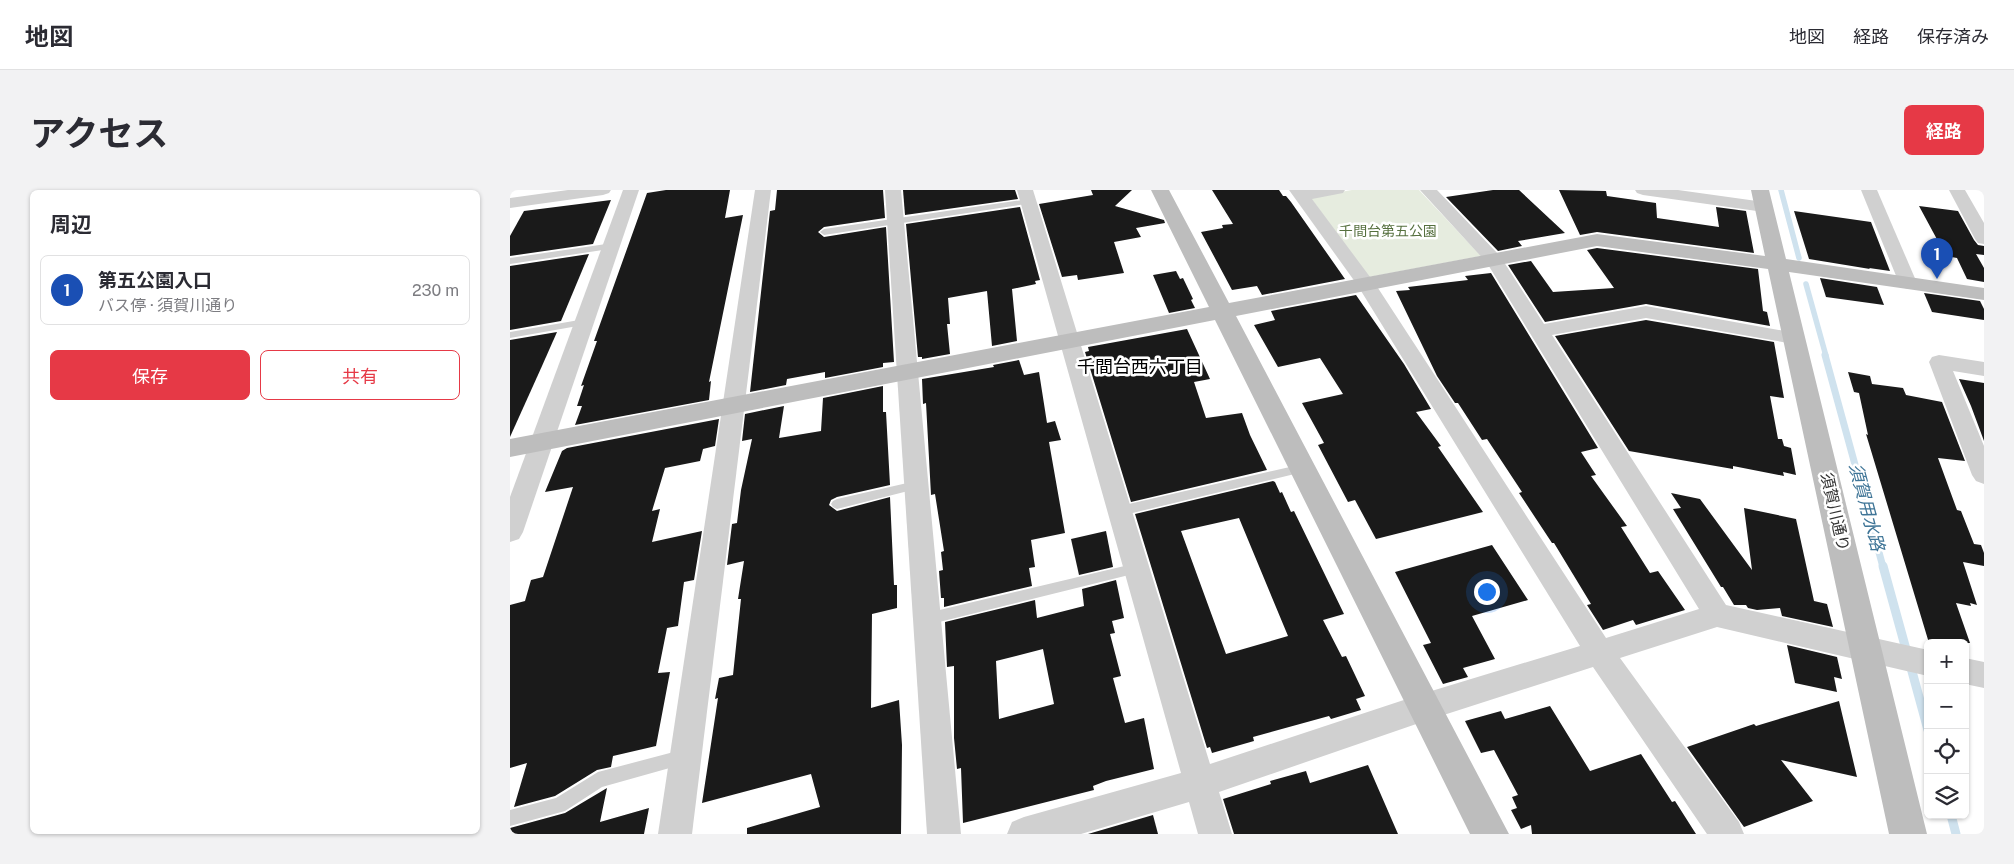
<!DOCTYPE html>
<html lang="ja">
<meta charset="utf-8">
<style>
:root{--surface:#fff;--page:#f2f2f3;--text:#2b2b33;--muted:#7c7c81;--line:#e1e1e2;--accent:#e63946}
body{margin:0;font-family:"Public Sans","Noto Sans JP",sans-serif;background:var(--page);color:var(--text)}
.controls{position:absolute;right:15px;bottom:15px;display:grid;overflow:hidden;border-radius:8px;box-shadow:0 1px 4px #0004}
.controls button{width:45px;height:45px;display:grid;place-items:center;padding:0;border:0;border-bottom:1px solid var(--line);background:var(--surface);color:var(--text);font:25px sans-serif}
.you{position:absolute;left:976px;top:401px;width:18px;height:18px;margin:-12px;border:4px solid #fff;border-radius:50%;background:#1a73e8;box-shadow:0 0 0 8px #1a73e833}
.badge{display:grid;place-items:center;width:32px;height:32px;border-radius:50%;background:var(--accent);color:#fff;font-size:16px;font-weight:700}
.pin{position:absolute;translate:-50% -41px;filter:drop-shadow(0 1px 2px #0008)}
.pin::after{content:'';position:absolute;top:26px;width:18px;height:15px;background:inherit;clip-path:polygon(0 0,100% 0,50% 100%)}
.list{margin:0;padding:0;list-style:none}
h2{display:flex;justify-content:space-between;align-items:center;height:65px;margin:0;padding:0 20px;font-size:21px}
h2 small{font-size:16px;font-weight:400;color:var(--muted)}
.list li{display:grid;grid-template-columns:32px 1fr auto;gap:15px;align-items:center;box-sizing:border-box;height:70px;margin:0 10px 10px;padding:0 10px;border:1px solid var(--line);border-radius:8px}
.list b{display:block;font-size:19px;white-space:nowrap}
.list p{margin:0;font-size:16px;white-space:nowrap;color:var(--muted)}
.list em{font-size:16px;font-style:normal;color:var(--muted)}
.actions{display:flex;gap:10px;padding:15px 20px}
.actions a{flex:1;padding:11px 0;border:1px solid var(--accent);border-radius:8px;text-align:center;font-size:18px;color:var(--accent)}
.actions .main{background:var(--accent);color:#fff}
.icon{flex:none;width:28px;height:28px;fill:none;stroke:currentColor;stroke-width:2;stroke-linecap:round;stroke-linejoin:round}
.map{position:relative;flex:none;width:1474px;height:644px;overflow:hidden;border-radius:8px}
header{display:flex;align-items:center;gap:30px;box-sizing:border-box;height:70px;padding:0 25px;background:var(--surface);border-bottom:1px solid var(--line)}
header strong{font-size:24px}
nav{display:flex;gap:28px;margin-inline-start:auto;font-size:18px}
.intro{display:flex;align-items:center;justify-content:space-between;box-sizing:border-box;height:120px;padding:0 30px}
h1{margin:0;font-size:35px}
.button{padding:12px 22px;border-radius:8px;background:var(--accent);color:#fff;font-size:18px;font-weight:700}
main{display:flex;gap:30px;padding:0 30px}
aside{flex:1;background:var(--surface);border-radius:8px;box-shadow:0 1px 4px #0004}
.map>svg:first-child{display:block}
.green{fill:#e6ecdf}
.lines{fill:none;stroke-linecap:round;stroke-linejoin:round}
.stream-far2{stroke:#cfe2ee;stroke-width:5.5}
.stream-far1{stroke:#cfe2ee;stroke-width:7}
.stream{stroke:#cfe2ee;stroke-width:9}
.building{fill:#1a1a1a;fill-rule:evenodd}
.lane{fill:#d0d0d0;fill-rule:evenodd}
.street{fill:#d0d0d0;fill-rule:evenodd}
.secondary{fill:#bdbdbd;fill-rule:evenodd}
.labels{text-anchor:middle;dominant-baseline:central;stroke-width:5;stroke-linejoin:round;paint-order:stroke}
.far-park-label{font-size:14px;fill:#56703f;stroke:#fff}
.street-label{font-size:16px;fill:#333;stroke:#fff}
.neighbourhood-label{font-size:18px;fill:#000;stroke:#fff}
.water-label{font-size:18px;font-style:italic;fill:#3f7597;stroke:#fff}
</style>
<header>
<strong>地図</strong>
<nav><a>地図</a><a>経路</a><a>保存済み</a></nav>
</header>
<div class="intro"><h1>アクセス</h1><a class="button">経路</a></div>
<main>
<aside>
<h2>周辺<small></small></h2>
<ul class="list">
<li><span class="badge" style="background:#1a4fb4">1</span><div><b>第五公園入口</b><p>バス停 · 須賀川通り</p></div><em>230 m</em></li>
</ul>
<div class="actions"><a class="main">保存</a><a>共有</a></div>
</aside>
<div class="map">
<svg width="1474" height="644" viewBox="0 0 1474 644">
<rect width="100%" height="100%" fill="#fff"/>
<!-- green -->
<path class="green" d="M842 0H909L971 66 859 87 800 7Z"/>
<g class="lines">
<!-- stream-far2 -->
<g class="stream-far2">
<path d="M1271 0 1289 68"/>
<path d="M1296 94 1316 166"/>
</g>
<!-- stream-far1 -->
<path class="stream-far1" d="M1315 165 1373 377"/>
<!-- stream -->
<g class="stream">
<path d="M1373 376 1397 463"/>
<path d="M1400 474 1418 540"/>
<path d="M1441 625 1446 644"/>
</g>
</g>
<!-- building -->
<g class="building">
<path d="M156 0H220L215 28 233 25 199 192 201 191 199 210 65 235 72 216H67L74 195 71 196 87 151H84L137 3Z"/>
<path d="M267 0H373L375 28 314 37 308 42 314 47 376 37 384 172 373 173V177L315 188V182L277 189 276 195 240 202 260 21 265 20Z"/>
<path d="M393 0H505L508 9 395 25Z"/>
<path d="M581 0H622L605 16 654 30 655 33 626 38 631 47 604 52 614 83 568 90 567 85 552 87 529 14 583 5Z"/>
<path d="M702 0H769L773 6H776L781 12 835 89 752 105 747 96 722 100 691 42 713 38 712 35 723 34Z"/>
<path d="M983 0H1009L1055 43 1008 51 1012 56 988 61 936 7Z"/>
<path d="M1049 0 1096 1 1097 6 1146 13 1147 28 1209 37 1206 17 1236 21 1244 63 1087 42 1070 45Z"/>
<path d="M101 10 83 54 0 66V46L14 21Z"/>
<path d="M1409 16 1448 21 1464 50 1468 55 1474 56V65L1466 64 1474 78V92L1457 89 1447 68 1436 66Z"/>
<path d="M510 17 530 90 525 91 526 94 502 99 507 151 482 156 477 101 438 108 440 134H437L440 164 412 169V167H408L396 34Z"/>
<path d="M1284 21 1361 32 1380 81 1359 78 1360 79 1299 69Z"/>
<path d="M1087 58 1248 79 1253 121 1257 122 1260 136 1136 114 1035 132 998 75 1021 71 1043 102 1104 98 1077 60Z"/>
<path d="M79 64 51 131 0 140V76Z"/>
<path d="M666 81 670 89 673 88 683 109 681 110 685 118 659 123 643 85Z"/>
<path d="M981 83 1088 258 1071 262 1086 285 1081 286 1117 336 1111 337 1140 383 1148 381 1175 420 1126 435 1123 430 1093 440 1077 415 1081 414 1044 353H1042L1009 303 1012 302 977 249 972 250 948 213H945L927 186 886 101 900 100 898 97 958 90 955 86Z"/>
<path d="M1310 88 1367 97 1374 115 1316 107Z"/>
<path d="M1414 103 1470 111 1474 119V130L1422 122Z"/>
<path d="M846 105 894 174 921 219 906 222 931 256 928 257 973 322 866 349 845 310 838 312 808 255 814 253 792 213 833 204 810 168 768 177 744 135 765 130 761 121Z"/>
<path d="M1136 130 1264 152 1274 208 1260 206 1268 249H1272L1274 256 1281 258 1286 285 1273 282 1274 286 1223 276V279L1119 261 1045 146Z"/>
<path d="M677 139 700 189 684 192 696 228 732 223 740 245 757 280 621 312 575 162 579 161 578 157Z"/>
<path d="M47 142 32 176 0 247V150Z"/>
<path d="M509 170 514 185 529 182 537 233 545 231 551 250 539 252 555 343 521 350 525 377 519 378 522 396 434 417V408H431L429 381 433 380 431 362 434 361 425 304 421 305 416 213 413 214 412 189 484 177 483 175Z"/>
<path d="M1338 182 1360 186 1362 194 1393 198 1396 205 1432 212 1455 271 1428 268 1447 320 1451 321 1464 354 1471 355 1474 363V376L1453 372 1467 415 1460 413 1461 416 1446 413 1460 453H1419L1356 244 1358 245 1349 203 1344 202Z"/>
<path d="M1449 189 1474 193V251L1461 216Z"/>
<path d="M373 196V222H376L380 295 327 307 321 310 319 315 327 321 380 307 384 395H387V418L362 424 361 518 389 510 392 555 391 644H237V638L310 617 301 584 192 613 208 508 205 509 209 488 223 485 231 409H228L234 371 217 375 222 334 227 333 231 300 242 249 232 251 235 224 274 216 269 248 311 241 313 208Z"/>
<path d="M209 229 205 256 193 259 190 271 155 278 142 321 150 319 142 352 192 341 184 390 174 392 168 436 157 438 148 483 160 482 146 556 103 566 101 577 87 580 45 606 4 617 17 573 0 578V415L15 411 21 390 33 387 63 297 35 302 52 261 57 258Z"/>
<path d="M763 291 765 292 770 303 772 302 781 322 784 321 834 424 813 430 832 467 836 466 855 506 846 509 851 520 821 529 819 526 743 547 744 551 702 563 700 557 697 558 625 324ZM729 328 778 446 716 464 671 341Z"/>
<path d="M1161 303 1190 309 1242 380 1234 318 1286 329 1304 411 1317 414 1323 437 1272 426 1270 418 1247 420 1238 418 1236 415H1224L1213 397H1211L1163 319 1171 318Z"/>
<path d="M596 341 603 377 569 385 561 349Z"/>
<path d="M982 355 1018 410 962 426 985 469 953 478 958 487 933 494 913 455 921 453 885 382Z"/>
<path d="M606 390 614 428 602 431 605 443 600 444 611 486 603 488 615 533 634 528 644 579 596 591 583 596 584 600 453 633 451 578 447 579 444 548V476L437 477 435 432 525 410 527 428 574 416 572 399ZM533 459 544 514 489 529 486 471Z"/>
<path d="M1277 455 1327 467 1332 489 1324 487 1327 502 1285 493Z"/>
<path d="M1329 511 1347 587 1271 570 1303 611 1234 637 1177 557 1244 534 1246 536Z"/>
<path d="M1040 516 1080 581 1131 564 1162 612 1165 611 1186 644H1022L1021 635 1011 639 1001 620 1007 618 1002 607 1008 605 984 560 971 563 955 531 991 521 995 529Z"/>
<path d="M858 575 888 644H724L713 609 761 594 760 591 796 581 800 593Z"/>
<path d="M97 598 90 632 139 618 134 644H0V638L55 623Z"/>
<path d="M643 625 648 644H578Z"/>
</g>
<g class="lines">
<!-- lane -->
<g class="lane">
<path d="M519 9 523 11 522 13 314 45 310 42 314 39Z"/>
<path d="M103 53 107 56 106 58 0 74V68Z"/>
<path d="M75 129 80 132 79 134 0 148V142Z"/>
<path d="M793 274 797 275 799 278 797 281 610 326 606 324 604 321 606 318 610 316Z"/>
<path d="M406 291 412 295 410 298 327 319 323 317 321 314 323 311 327 309Z"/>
<path d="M627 373 632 374 634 378 632 382 627 383 417 435 412 433 410 429 412 425 417 423Z"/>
<path d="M175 559 181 562 183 567 181 572 92 597 55 621 0 636V620L46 608 88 582Z"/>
</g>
<!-- street -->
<g class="street">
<path d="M58 0H101L99 3 93 5 0 18V8Z"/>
<path d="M113 0H129L13 342 9 349 0 352V307Z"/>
<path d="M245 0H261L182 644H148Z"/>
<path d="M375 0H391L451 644H417Z"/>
<path d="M507 0H523L700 574 915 503 1070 456 848 96 779 0H835L833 3 802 9 866 95 1096 448 1189 419 977 73 910 0H927L990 66 1034 134 1136 116 1291 144 1294 148 1291 152 1284 154 1136 128 1042 145 1216 415 1418 460V486L1207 437 1110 468 1229 632 1234 644H1197L1083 477 915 531 709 602 722 644H688L679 612 571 644H497L502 632 514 627 671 583Z"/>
<path d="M1125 0H1168L1254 12 1260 13 1262 17 1260 21 1254 22 1133 5 1127 3Z"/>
<path d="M1351 0H1367L1407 93 1405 97 1398 99 1391 97 1389 93Z"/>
<path d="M1439 0H1455L1474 33V54L1468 53 1465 49Z"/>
<path d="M1429 165 1474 172V186L1443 181 1474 256V294L1466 291 1462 285 1419 172 1422 167Z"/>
<path d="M1455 468 1474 472V498L1455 494Z"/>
</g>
<!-- secondary -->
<path class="secondary" d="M641 0H659L719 113 1087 44 1255 66 1241 0H1259L1276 69 1474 98V110L1279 82 1417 644H1379L1258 79 1087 56 726 126 999 644H960L705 130 0 267V249L699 117Z"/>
</g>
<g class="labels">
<!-- far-park labels -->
<g class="far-park-label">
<text x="878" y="41">千間台第五公園</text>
</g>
<!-- street labels -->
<g class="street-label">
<text transform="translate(1325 322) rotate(77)">須賀川通り</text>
</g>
<!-- neighbourhood labels -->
<g class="neighbourhood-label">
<text x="630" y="176">千間台西六丁目</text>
</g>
<!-- water labels -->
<g class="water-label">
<text transform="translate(1357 317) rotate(75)">須賀用水路</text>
</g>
</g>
</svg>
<div class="controls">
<button>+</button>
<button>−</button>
<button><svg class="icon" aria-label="locate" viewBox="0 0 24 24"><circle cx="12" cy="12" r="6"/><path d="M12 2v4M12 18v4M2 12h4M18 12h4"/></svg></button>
<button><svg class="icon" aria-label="layers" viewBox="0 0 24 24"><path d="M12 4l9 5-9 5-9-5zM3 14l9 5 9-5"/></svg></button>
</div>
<div class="you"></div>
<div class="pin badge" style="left:1427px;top:89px;background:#1a4fb4">1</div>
</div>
</main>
